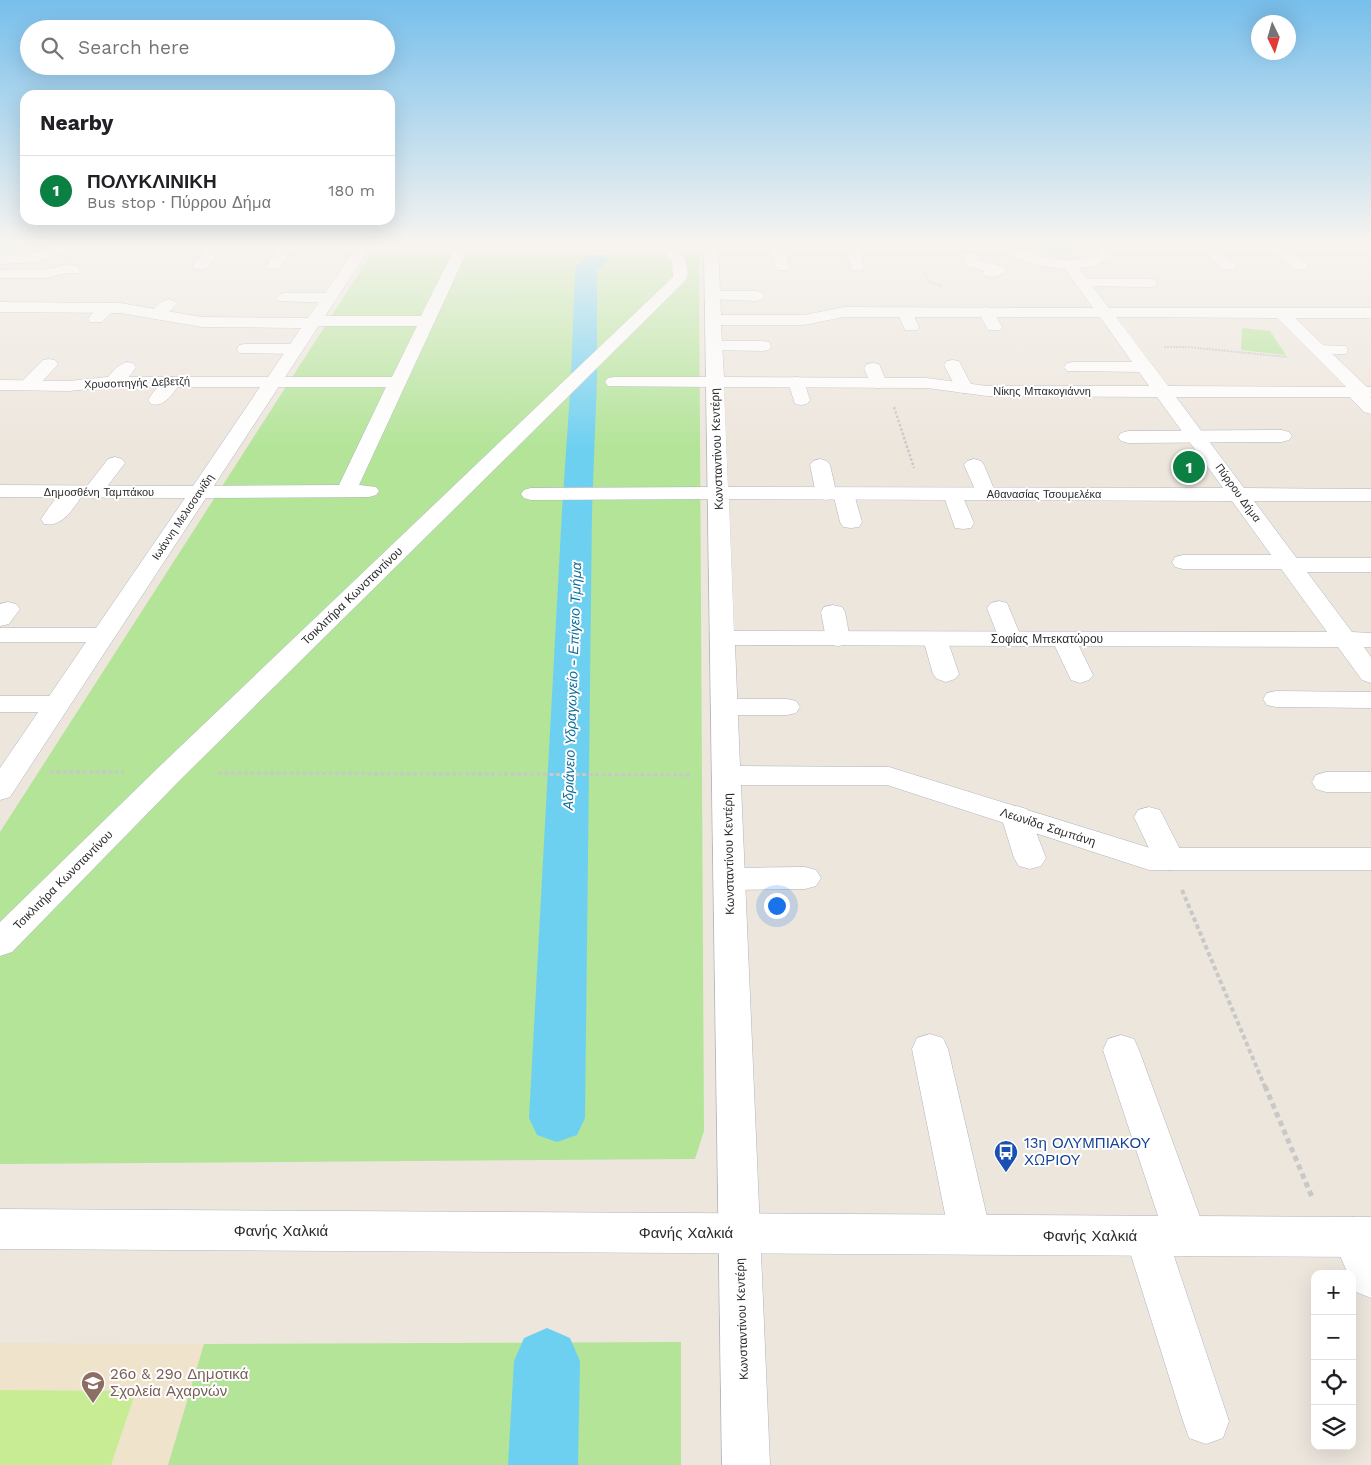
<!DOCTYPE html>
<meta charset="utf-8">
<style>
:root{--surface:#fff;--page:#f2f2f2;--text:#202124;--muted:#757577;--line:#e0e0e0;--accent:#0b8043}
body{margin:0;font-family:"Work Sans",sans-serif;background:var(--page);color:var(--text)}
.controls{position:absolute;right:15px;bottom:15px;display:grid;overflow:hidden;border-radius:10px;box-shadow:0 5px 20px #0002}
.controls button{width:45px;height:45px;display:grid;place-items:center;padding:0;border:0;border-bottom:1px solid var(--line);background:var(--surface);color:var(--text);font:25px sans-serif}
.compass{position:absolute;left:1251px;top:15px;width:45px;height:45px;border-radius:50%;background:var(--surface);box-shadow:0 5px 20px #0002;rotate:175deg}
.you{position:absolute;left:776px;top:905px;width:18px;height:18px;margin:-12px;border:4px solid #fff;border-radius:50%;background:#1a73e8;box-shadow:0 0 0 8px #1a73e833}
.badge{display:grid;place-items:center;width:32px;height:32px;border-radius:50%;background:var(--accent);color:#fff;font-size:16px;font-weight:700}
.pin{position:absolute;translate:-50% -50%;border:2px solid #fff;box-shadow:0 1px 5px #0006}
.list{margin:0;padding:0;list-style:none}
h2{display:flex;justify-content:space-between;align-items:center;height:65px;margin:0;padding:0 20px;font-size:21px}
h2 small{font-size:16px;font-weight:400;color:var(--muted)}
.list li{display:grid;grid-template-columns:32px 1fr auto;gap:15px;align-items:center;box-sizing:border-box;height:70px;padding:0 20px;border-top:1px solid var(--line)}
.list b{display:block;font-size:19px;white-space:nowrap}
.list p{margin:0;font-size:16px;white-space:nowrap;color:var(--muted)}
.list em{font-size:16px;font-style:normal;color:var(--muted)}
.icon{flex:none;width:28px;height:28px;fill:none;stroke:currentColor;stroke-width:2;stroke-linecap:round;stroke-linejoin:round}
.map{position:relative;flex:none;width:1371px;height:1465px;overflow:hidden}
.search{position:absolute;background:var(--surface);box-shadow:0 5px 20px #0002;left:20px;top:20px;width:375px;height:55px;display:flex;align-items:center;gap:12px;box-sizing:border-box;padding:0 18px;border-radius:28px;color:var(--muted);font-size:19px}
.panel{position:absolute;background:var(--surface);box-shadow:0 5px 20px #0002;left:20px;top:90px;width:375px;height:135px;border-radius:15px}
.map>svg:first-child{display:block}
.education{fill:#efe3cc}
.green{fill:#b3e498}
.pitch{fill:#c8ec94}
.lines{fill:none;stroke-linecap:round;stroke-linejoin:round}
.canal{fill:#6ed0f1;fill-rule:evenodd}
.pedestrian-casing{stroke:#b1b4bf;stroke-width:1}
.minor-casing{stroke:#b1b4bf;stroke-width:1}
.tertiary-casing{stroke:#b1b4bf;stroke-width:1}
.path-far4{stroke:#c8c8c8;stroke-width:2;stroke-dasharray:2 1;stroke-linecap:butt}
.path-far3{stroke:#c8c8c8;stroke-width:2.5;stroke-dasharray:2.5 2;stroke-linecap:butt}
.path-far2{stroke:#c8c8c8;stroke-width:3;stroke-dasharray:4 2.5;stroke-linecap:butt}
.path-far1{stroke:#c8c8c8;stroke-width:4;stroke-dasharray:4.5 3;stroke-linecap:butt}
.path{stroke:#c8c8c8;stroke-width:5;stroke-dasharray:5.5 4;stroke-linecap:butt}
.pedestrian{fill:#fff;fill-rule:evenodd}
.minor{fill:#fff;fill-rule:evenodd}
.tertiary{fill:#fff;fill-rule:evenodd}
.labels{text-anchor:middle;dominant-baseline:central;stroke-width:4;stroke-linejoin:round;paint-order:stroke}
.far-street-label{font-size:11px;fill:#2b2b2b;stroke:#fff}
.street-label{font-size:12px;fill:#2b2b2b;stroke:#fff}
.water-label{font-size:14px;font-style:italic;fill:#0b6e9f;stroke:#fff}
.near-transit-label{font-size:15px;fill:#164399;stroke:#fff;text-anchor:start}
.near-street-label{font-size:15px;fill:#2b2b2b;stroke:#fff}
.near-education-label{font-size:15px;fill:#785e54;stroke:#fff;text-anchor:start}
</style>
<div class="map">
<svg width="1371" height="1465" viewBox="0 0 1371 1465">
<rect width="100%" height="100%" fill="#ede6dd"/>
<!-- education -->
<path class="education" d="M0 1343 204 1344 168 1465H0Z"/>
<!-- green -->
<g class="green">
<path d="M2 243H45C34 253 14 254 0 251V244Z"/>
<path d="M1037 243H1071L1080 250C1069 257 1041 257 1035 245Z"/>
<path d="M376 254 688 255 699 257 704 1131 695 1159 0 1164V832L370 256Z"/>
<path d="M1242 328 1270 331 1286 355 1241 350Z"/>
<path d="M681 1342V1465H168L204 1344Z"/>
</g>
<!-- pitch -->
<path class="pitch" d="M0 1390 136 1391 111 1465H0Z"/>
<g class="lines">
<!-- canal -->
<g class="canal">
<path d="M598 254 605 256 608 260 597 270V378L592 511 585 1118 577 1135 557 1142 537 1135 529 1118 562 511 571 378 575 270C580 260 588 256 598 254Z"/>
<path d="M547 1328 570 1338 580 1361 578 1465H508L514 1361 524 1338Z"/>
</g>
<!-- pedestrian casing -->
<g class="pedestrian-casing">
<g id="pedestrian">
<path d="M213 243H223L225 246 205 269H195L193 266 195 263Z"/>
<path d="M283 243H293L295 246 278 269H268L266 266Z"/>
<path d="M457 243H471L359 485 376 487 379 491 376 495 369 497 199 498 192 496 189 492 192 488 199 486 339 485 386 387H273L267 386 264 382 267 378 273 377H392L417 326H314L308 324 306 321 308 318 314 316H421Z"/>
<path d="M665 243H679C680 256 693 268 685 281L181 779 12 952 0 956V922L161 765 673 277 672 261 666 254Z"/>
<path d="M779 243 785 247 789 267 787 270H777L771 247 773 244Z"/>
<path d="M852 243 858 247 864 267 862 270H852L844 247 846 244Z"/>
<path d="M1209 243 1234 263 1236 266 1234 269H1224L1203 250 1201 247 1203 244Z"/>
<path d="M1279 244 1284 245 1306 263 1308 266 1306 269H1296L1274 251 1272 248 1274 245Z"/>
<path d="M970 252 975 253 978 260 1004 267 1006 270C1002 276 992 278 985 276L983 273 984 271 967 266 963 256 965 253Z"/>
<path d="M69 264 78 267 80 270 78 273H67L45 278H0V270H45Z"/>
<path d="M1082 279H1150L1155 280 1157 283 1155 286 1150 287 1077 286 1075 283 1077 280Z"/>
<path d="M712 291H757L762 293 765 296 762 299 757 301 707 299 704 296 707 293Z"/>
<path d="M284 293H329L334 295 337 298 334 301 329 303 279 301 276 298 279 295Z"/>
<path d="M169 299 174 301 177 304 164 317H152L150 314C155 307 161 301 169 299Z"/>
<path d="M108 303 114 305 116 308 102 322H90L88 319C93 312 100 305 108 303Z"/>
<path d="M905 307 911 309 919 327 917 330H905L897 312 899 309Z"/>
<path d="M986 307 992 309 1002 327 1000 330H988L978 312 980 309Z"/>
<path d="M714 341H763L769 342 771 346 769 350 763 351 708 350 706 346 708 342Z"/>
<path d="M245 344H295L301 345 303 349 301 353 295 354 239 353 237 349 239 345Z"/>
<path d="M1319 345 1346 346 1348 350 1346 354H1313L1311 350 1313 346Z"/>
<path d="M49 359 55 360 58 364 55 368C45 377 37 392 22 389L19 385 22 381 43 360Z"/>
<path d="M953 360 959 361 973 388 970 392 964 393 958 392 944 365 947 361Z"/>
<path d="M127 362 133 363 136 367C129 377 121 388 108 385L105 381C111 373 118 364 127 362Z"/>
<path d="M1073 362H1145L1151 363 1154 367 1151 371 1145 372 1067 371 1064 367 1067 363Z"/>
<path d="M873 363 879 364 887 383 884 387 878 388 872 387 864 368 867 364Z"/>
<path d="M172 377 178 378 181 382C173 393 165 408 151 404L148 400C154 391 162 379 172 377Z"/>
<path d="M614 377H714L720 378 723 382 720 386 714 387 608 386 605 382 608 378Z"/>
<path d="M797 377 803 378 810 400 807 404 801 405 795 404 788 382 791 378Z"/>
<path d="M1354 387 1360 388 1371 398V414L1364 412 1345 392 1348 388Z"/>
<path d="M1282 430 1289 432 1292 436 1289 440 1282 442 1128 443 1121 441 1118 437 1121 433 1128 431Z"/>
<path d="M115 457 122 459 125 463 100 496 93 498 86 496 84 493C74 507 63 528 44 524L41 519C51 505 64 482 82 487L84 490 108 459Z"/>
<path d="M820 459 827 461 830 465 836 491 844 488 851 490 854 494 862 522 859 527 851 528 843 527 840 522 834 497 826 500 819 498 816 494 810 465 813 461Z"/>
<path d="M974 459 981 461 984 465 996 494 993 498 986 500 979 498 964 465 967 461Z"/>
<path d="M718 487 725 489 728 493 725 497 718 499 531 500 524 498 521 494 524 490 531 488Z"/>
<path d="M953 488 960 490 974 523 971 528 963 529 955 528 943 494 946 490Z"/>
<path d="M1183 555H1288L1297 558H1371V572H1291L1282 569H1183L1175 567 1172 562 1175 557Z"/>
<path d="M999 601 1007 603 1022 639 1019 644 1010 646 1001 644 987 608 991 603Z"/>
<path d="M8 602 16 604 20 609 9 624 0 626V604Z"/>
<path d="M833 605 842 607 845 612 850 639 847 644 838 646 829 644 826 639 821 612 824 607Z"/>
<path d="M935 632 944 634 947 639 959 674 955 679 946 682 937 679 933 674 923 639 926 634Z"/>
<path d="M1064 633 1073 635 1076 640 1093 675 1089 680 1080 683 1071 680 1052 640 1055 635Z"/>
<path d="M1276 691 1371 692V708L1276 707 1267 705 1263 699 1267 693Z"/>
<path d="M0 696H57L66 698 70 704 66 710 57 712H0Z"/>
<path d="M725 699H787L796 701 800 707 796 713 787 715H725L716 713 712 707 716 701Z"/>
<path d="M1326 772H1371V792H1326L1316 789 1312 782 1316 775Z"/>
<path d="M1016 806 1027 809 1046 858 1041 866 1030 869 1019 866 1014 858 1001 816 1005 809Z"/>
<path d="M1149 807 1160 810 1185 859 1180 867 1169 870 1158 867 1134 817 1138 810Z"/>
<path d="M805 867 816 870 821 878 816 886 805 889 729 890 718 887 713 879 718 871 729 868Z"/>
<path d="M930 1034 943 1038 948 1049 991 1234 985 1248 970 1254 955 1248 949 1234 912 1049 917 1038Z"/>
<path d="M1121 1035 1134 1039 1139 1050 1207 1236 1201 1250 1186 1256 1172 1250 1229 1421 1223 1438 1206 1444 1189 1438 1183 1421 1125 1236 1131 1222 1146 1216 1160 1222 1103 1050 1108 1039Z"/>
<path d="M1353 1217 1368 1223 1371 1230V1298L1356 1292 1352 1283V1274H1348L1332 1237 1338 1223Z"/>
</g>
</g>
<!-- minor casing -->
<g class="minor-casing">
<g id="minor">
<path d="M359 243H373L10 797 0 800V768L86 642H0V628H96L185 498 0 497V485L193 486 260 387H107L69 391 0 390V380L69 381 107 377H268L301 328 202 327 120 313 0 312V302L120 303 202 317 308 318Z"/>
<path d="M704 243H718L721 315H804L844 307 1093 308 1061 263 1063 260H1073L1109 308H1371V318H1295L1367 387H1371V397H1176L1244 488 1371 489V501H1254L1352 632 1371 633V647H1364L1371 657V683L1362 680 1338 647 735 645 740 766 889 767 1150 848H1371V870H1149L887 785H741L770 1465H722ZM844 317H1100L1149 386H987L927 378 724 377 721 325H804ZM1116 317 1277 318 1346 387 1168 386ZM724 387 927 388 987 396 1157 397 1223 488 728 487ZM729 499 1232 501 1327 632 734 631Z"/>
</g>
</g>
<!-- tertiary casing -->
<g class="tertiary-casing">
<g id="tertiary">
<path d="M58 243H1014C1026 259 1086 267 1100 251L1094 243 1371 244V252L1115 251C1094 280 1031 268 1005 251L67 250C47 263 23 263 0 264V256C20 255 42 256 58 243Z"/>
<path d="M0 1209 1371 1217V1257L0 1249Z"/>
</g>
</g>
<!-- path-far4 -->
<g class="path-far4">
<path d="M924 271 928 281 942 286"/>
<path d="M1164 347H1188L1287 357"/>
</g>
<!-- path-far3 -->
<path class="path-far3" d="M894 407 914 468"/>
<!-- path-far2 -->
<g class="path-far2">
<path d="M50 772H124"/>
<path d="M218 773 691 775"/>
</g>
<!-- path-far1 -->
<path class="path-far1" d="M1182 890 1265 1087"/>
<!-- path -->
<path class="path" d="M1265 1086 1312 1197"/>
<!-- pedestrian -->
<use href="#pedestrian" class="pedestrian"/>
<!-- minor -->
<use href="#minor" class="minor"/>
<!-- tertiary -->
<use href="#tertiary" class="tertiary"/>
</g>
<!-- sky -->
<linearGradient id="sky" x2="0" y2="1"><stop stop-color="#77bfec"/><stop offset="0.54" stop-color="#f7f4f0"/><stop offset="1" stop-color="#f7f4f0" stop-opacity="0"/></linearGradient>
<rect width="1371" height="448" fill="url(#sky)"/>
<!-- icons -->
<defs>
<g id="bus-pin" transform="scale(1.25)"><path d="M0 17L-7.5 6A9.5 9.5 0 1 1 7.5 6Z" fill="#1a4fb4" stroke="#fff"/><path d="M-5-6H5V4H4V6H2V4H-2V6H-4V4H-5ZM-3.5-4V0h7V-4ZM-3.5 1.2v1.5H-2V1.2ZM2 1.2v1.5H3.5V1.2Z" fill="#fff"/></g>
<g id="school-pin" transform="scale(1.25)"><path d="M0 17L-7.5 6A9.5 9.5 0 1 1 7.5 6Z" fill="#8d6e63" stroke="#fff"/><path d="M0-5L7-2L0 1L-7-2ZM-4 1L0 2.5L4 1V4Q0 6-4 4Z" fill="#fff"/></g>
</defs>
<g fill-rule="evenodd">
<use href="#bus-pin" x="1006" y="1152"/>
<use href="#school-pin" x="93" y="1383"/>
</g>
<g class="labels">
<!-- far-street labels -->
<g class="far-street-label">
<text transform="translate(137 383) rotate(-2)">Χρυσοπηγής Δεβετζή</text>
<text x="1042" y="391">Νίκης Μπακογιάννη</text>
<text x="99" y="492">Δημοσθένη Ταμπάκου</text>
<text transform="translate(1238 493) rotate(54)">Πύρρου Δήμα</text>
<text x="1044" y="494">Αθανασίας Τσουμελέκα</text>
<text transform="translate(183 517) rotate(-56)">Ιωάννη Μελισσανίδη</text>
</g>
<!-- street labels -->
<g class="street-label">
<text transform="translate(717 449) rotate(-92)">Κωνσταντίνου Κεντέρη</text>
<text transform="translate(352 596) rotate(-44)">Τσικλιτήρα Κωνσταντίνου</text>
<text x="1047" y="639">Σοφίας Μπεκατώρου</text>
<text transform="translate(1048 827) rotate(18)">Λεωνίδα Σαμπάνη</text>
<text transform="translate(729 854) rotate(-91)">Κωνσταντίνου Κεντέρη</text>
<text transform="translate(63 880) rotate(-45)">Τσικλιτήρα Κωνσταντίνου</text>
<text transform="translate(742 1319) rotate(-92)">Κωνσταντίνου Κεντέρη</text>
</g>
<!-- water labels -->
<g class="water-label">
<text transform="translate(572 686) rotate(-88)">Αδριάνειο Υδραγωγείο - Επίγειο Τμήμα</text>
</g>
<!-- near-transit labels -->
<g class="near-transit-label">
<text x="1024" y="1143">13η ΟΛΥΜΠΙΑΚΟΥ<tspan x="1024" dy="17">ΧΩΡΙΟΥ</tspan></text>
</g>
<!-- near-street labels -->
<g class="near-street-label">
<text x="281" y="1231">Φανής Χαλκιά</text>
<text x="686" y="1233">Φανής Χαλκιά</text>
<text x="1090" y="1236">Φανής Χαλκιά</text>
</g>
<!-- near-education labels -->
<g class="near-education-label">
<text x="110" y="1374">26ο &amp; 29ο Δημοτικά<tspan x="110" dy="17">Σχολεία Αχαρνών</tspan></text>
</g>
</g>
</svg>
<div class="controls">
<button>+</button>
<button>−</button>
<button><svg class="icon" aria-label="locate" viewBox="0 0 24 24"><circle cx="12" cy="12" r="6"/><path d="M12 2v4M12 18v4M2 12h4M18 12h4"/></svg></button>
<button><svg class="icon" aria-label="layers" viewBox="0 0 24 24"><path d="M12 4l9 5-9 5-9-5zM3 14l9 5 9-5"/></svg></button>
</div>
<svg class="compass" viewBox="-18 -18 36 36"><path d="M0-13l5 13h-10z" fill="#e53935"/><path d="M0 13l5-13h-10z" fill="#757577"/></svg>
<div class="you"></div>
<div class="pin badge" style="left:1189px;top:467px">1</div>
<div class="search"><svg class="icon" aria-label="search" viewBox="0 0 24 24"><circle cx="10" cy="10" r="6"/><path d="M15 15l6 6"/></svg>Search here</div>
<section class="panel">
<h2>Nearby<small></small></h2>
<ul class="list">
<li><span class="badge">1</span><div><b>ΠΟΛΥΚΛΙΝΙΚΗ</b><p>Bus stop · Πύρρου Δήμα</p></div><em>180 m</em></li>
</ul>
</section>
</div>
